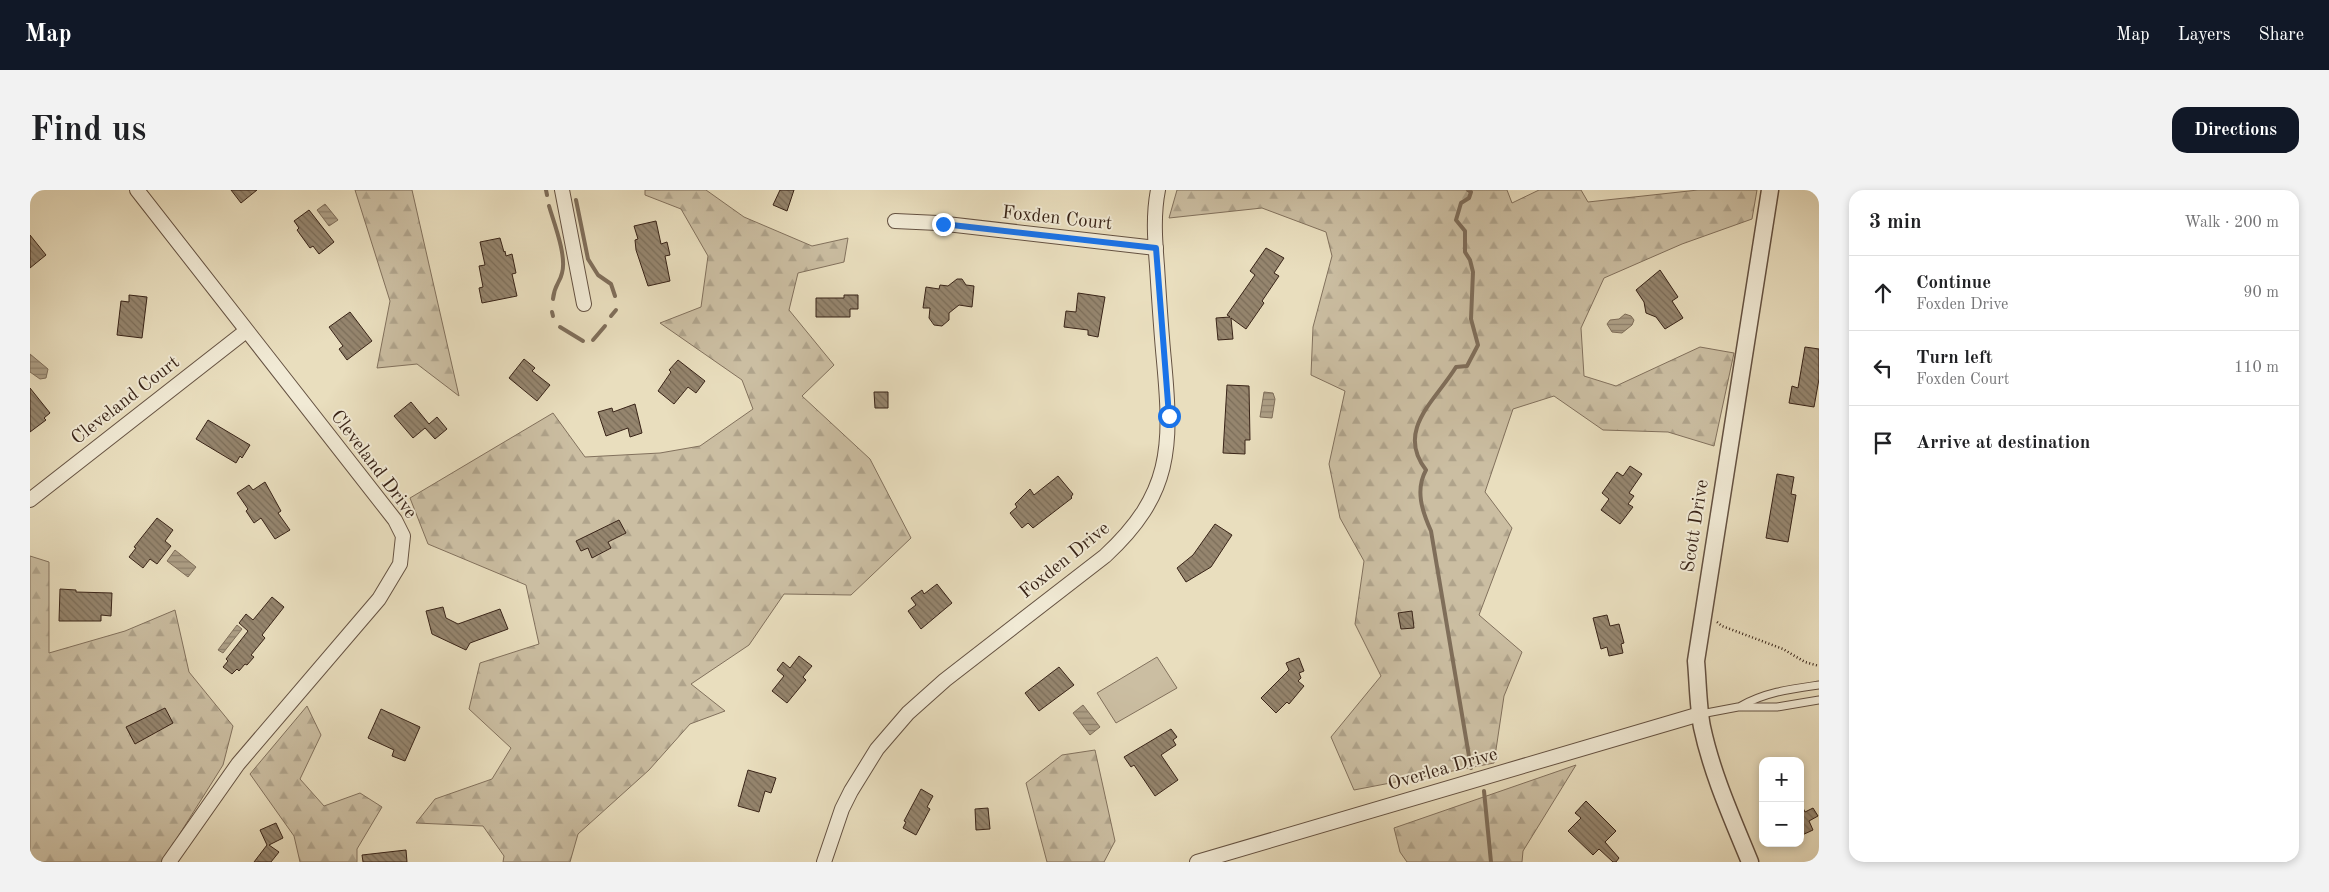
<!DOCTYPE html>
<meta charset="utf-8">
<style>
:root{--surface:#fff;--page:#f2f2f2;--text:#202124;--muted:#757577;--line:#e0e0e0;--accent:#111827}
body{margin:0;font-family:"Old Standard TT",serif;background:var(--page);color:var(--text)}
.controls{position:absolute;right:15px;bottom:15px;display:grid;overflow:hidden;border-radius:10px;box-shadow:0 2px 8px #0003}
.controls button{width:45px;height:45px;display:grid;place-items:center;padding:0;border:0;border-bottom:1px solid var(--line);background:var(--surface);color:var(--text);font:25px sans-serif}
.stop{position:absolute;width:15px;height:15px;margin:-11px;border:4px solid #1a73e8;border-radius:50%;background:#fff}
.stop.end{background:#1a73e8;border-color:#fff;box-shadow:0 1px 5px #0008}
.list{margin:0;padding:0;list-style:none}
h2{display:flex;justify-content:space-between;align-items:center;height:65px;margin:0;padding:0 20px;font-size:21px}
h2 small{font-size:16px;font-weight:400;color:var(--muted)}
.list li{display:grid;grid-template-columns:32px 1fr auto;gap:15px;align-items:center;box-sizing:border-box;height:75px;padding:0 20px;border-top:1px solid var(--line)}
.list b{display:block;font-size:19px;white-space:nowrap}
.list p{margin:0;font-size:16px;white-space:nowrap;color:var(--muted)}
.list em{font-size:16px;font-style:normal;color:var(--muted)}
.icon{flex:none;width:28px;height:28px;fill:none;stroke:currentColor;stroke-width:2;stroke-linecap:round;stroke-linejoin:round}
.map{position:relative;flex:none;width:1789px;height:672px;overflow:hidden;border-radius:15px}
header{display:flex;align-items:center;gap:30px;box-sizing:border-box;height:70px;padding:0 25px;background:var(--accent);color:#fff}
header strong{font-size:24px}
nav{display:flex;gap:28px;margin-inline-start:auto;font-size:18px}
.intro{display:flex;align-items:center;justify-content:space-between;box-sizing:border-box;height:120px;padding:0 30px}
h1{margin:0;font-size:35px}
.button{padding:12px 22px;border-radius:15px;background:var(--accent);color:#fff;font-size:18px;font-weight:700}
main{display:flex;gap:30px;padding:0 30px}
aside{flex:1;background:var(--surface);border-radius:15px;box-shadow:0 2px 8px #0003}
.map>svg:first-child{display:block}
.forest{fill:url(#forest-firs);stroke:#82715d}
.green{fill:#cbbea2;stroke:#82715d}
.water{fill:url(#water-rules);stroke:#7f6e5a}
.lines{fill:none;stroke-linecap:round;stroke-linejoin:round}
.stream{stroke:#7f6e5a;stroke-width:4}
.building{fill:url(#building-back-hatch);stroke:#392418}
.service-casing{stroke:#655242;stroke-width:9}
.minor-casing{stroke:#655242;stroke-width:16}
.tertiary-casing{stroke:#655242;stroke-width:19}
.path{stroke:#392418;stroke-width:2.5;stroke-dasharray:1 2.5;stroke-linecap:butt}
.service{stroke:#f1ead5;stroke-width:7}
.minor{stroke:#f1ead5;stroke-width:14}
.tertiary{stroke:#f1ead5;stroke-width:16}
.route{stroke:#1a73e8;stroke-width:6}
.labels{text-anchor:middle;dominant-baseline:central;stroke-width:4;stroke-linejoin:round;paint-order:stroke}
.street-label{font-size:19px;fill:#392418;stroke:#f1ead5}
</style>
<header>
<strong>Map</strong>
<nav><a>Map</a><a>Layers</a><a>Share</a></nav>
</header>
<div class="intro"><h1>Find us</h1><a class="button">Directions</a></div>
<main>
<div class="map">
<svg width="1789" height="672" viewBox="0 0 1789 672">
<defs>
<pattern id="forest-firs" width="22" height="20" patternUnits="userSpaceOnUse" patternTransform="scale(1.25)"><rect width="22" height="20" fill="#cbbea2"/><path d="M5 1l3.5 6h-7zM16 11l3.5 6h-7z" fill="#afa38b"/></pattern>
<pattern id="water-rules" width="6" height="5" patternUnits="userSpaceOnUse" patternTransform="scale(1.25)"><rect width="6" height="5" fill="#ad9f86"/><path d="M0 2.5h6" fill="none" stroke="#8e816d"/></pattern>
<pattern id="building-back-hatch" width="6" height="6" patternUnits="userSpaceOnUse" patternTransform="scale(1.25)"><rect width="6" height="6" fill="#95856e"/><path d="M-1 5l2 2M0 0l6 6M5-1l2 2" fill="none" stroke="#7b6d59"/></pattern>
</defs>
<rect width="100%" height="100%" fill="#e9debe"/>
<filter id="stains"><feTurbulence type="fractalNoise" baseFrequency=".004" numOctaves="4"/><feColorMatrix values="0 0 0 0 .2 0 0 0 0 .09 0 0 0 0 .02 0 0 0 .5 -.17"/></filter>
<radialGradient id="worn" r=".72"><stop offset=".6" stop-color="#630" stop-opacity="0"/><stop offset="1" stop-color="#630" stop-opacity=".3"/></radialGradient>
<!-- forest -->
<g class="forest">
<path d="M325 0H382L429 206 387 174 347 178 360 111Z"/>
<path d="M615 0H676L714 27 782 56 818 48 814 72 768 83 759 120 804 175 772 206 840 269 881 348 821 405 754 404 719 455 661 494 695 521 660 534 619 580 548 644 540 672H473L474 666 453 636 386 633 405 609 462 589 481 558 439 519 450 473 509 454 496 395 398 354 380 308 523 223 555 267 630 263 670 256 723 219 712 190 630 133 671 117 678 66 651 19 615 5Z"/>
<path d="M1147 0H1477L1482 13 1509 0H1551L1558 12 1668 0H1727L1722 29 1652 54 1574 88 1551 138 1554 186 1586 196 1670 157 1704 163 1684 256 1638 242 1573 240 1524 206 1483 219 1455 302 1482 338 1449 425 1492 462 1474 506 1464 573 1324 600 1301 547 1351 486 1325 434 1334 371 1310 328 1299 274 1315 201 1281 185 1283 137 1302 66 1296 42 1232 18 1139 28Z"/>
<path d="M0 366 19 372V463L95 441 145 420 159 482 203 536 193 575 132 672H0Z"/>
<path d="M277 516 291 545 270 589 294 616 330 603 352 617 327 659V672H270L264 646 220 584Z"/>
<path d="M1065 560 1085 651 1074 672H1017L996 593 1032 565Z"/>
<path d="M1546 575 1493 661 1492 672H1377L1370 662 1364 638Z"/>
</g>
<!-- green -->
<path class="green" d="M1127 467 1147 498 1086 533 1067 503Z"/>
<!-- water -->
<g class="water">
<path d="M295 14 308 30 299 36 287 20Z"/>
<path d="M1595 124 1601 126 1604 130 1602 135 1592 143 1582 142 1577 134 1580 130 1589 129Z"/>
<path d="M0 164 18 179 16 188 10 189 0 182Z"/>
<path d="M1234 202 1243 203 1245 209 1242 228 1230 227Z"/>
<path d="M145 360 166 377 158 387 137 371Z"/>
<path d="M207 435 212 439 193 463 188 460Z"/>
<path d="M1053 515 1070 537 1060 545 1043 523Z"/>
</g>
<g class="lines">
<!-- stream -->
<g class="stream">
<path d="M516 0 517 5"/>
<path d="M1438 0 1441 2 1439 8 1431 13 1426 30 1435 41V62L1440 70 1443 82 1441 129 1448 155 1437 176 1426 177C1406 210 1365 240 1396 280 1385 300 1392 321 1401 341L1441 578"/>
<path d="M546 10 558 69 568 85 581 94 585 106"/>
<path d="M519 16C524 33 537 66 532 83 530 93 524 95 523 109"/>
<path d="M522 122 523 126"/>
<path d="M581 126 586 120"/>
<path d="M530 137 553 151"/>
<path d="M563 150 575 136"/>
<path d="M1454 601 1461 672"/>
</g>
</g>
<!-- building -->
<g class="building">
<path d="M201 0H227L211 13Z"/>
<path d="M750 0H764L757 21 743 15Z"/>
<path d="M279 20 304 52 289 64 283 56 280 58 267 40 269 38 264 31Z"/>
<path d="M626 31 631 54 637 52 640 65 635 66 640 91 618 96 606 60 605 50 608 49 604 36Z"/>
<path d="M0 45 16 65 0 78Z"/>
<path d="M470 48 474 62 475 61 476 66 482 64 486 83 482 84 487 106 452 113 449 98 453 97 449 76 455 75 450 52Z"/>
<path d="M1236 58 1254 68 1244 83 1249 86 1232 111 1234 113 1216 139 1201 128 1203 149 1188 150 1186 128 1200 127 1197 125 1225 85 1220 81Z"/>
<path d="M1630 80 1648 107 1642 111 1653 128 1635 139 1626 127 1616 123 1614 112 1606 100Z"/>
<path d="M927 89H932L936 95 944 96 942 117 929 115 919 123V130L912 136 904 135 899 128 900 118H893L896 97 909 99 910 95 918 96Z"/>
<path d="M1048 103 1075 107 1068 147 1058 145V140L1034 137 1036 121 1046 122Z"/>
<path d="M99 105 117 107 112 148 87 145 91 111 99 112Z"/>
<path d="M814 105H828V119H820V127H786V108H814Z"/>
<path d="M320 122 342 151 317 170 309 159 313 156 299 137Z"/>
<path d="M1775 157 1789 159V189L1784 217 1759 213 1762 196 1768 198Z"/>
<path d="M494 169 505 178 502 181 520 195 507 211 479 188Z"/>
<path d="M648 170 675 191 666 203 658 197 644 214 628 201 641 182 639 180Z"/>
<path d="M1197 195 1219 196 1220 250H1215V264L1193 263Z"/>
<path d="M0 198 20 223 14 228 16 230 0 242Z"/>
<path d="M844 202H858V218H845Z"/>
<path d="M381 212 399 234 407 227 417 239 405 249 395 238 383 248 364 226Z"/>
<path d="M605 214 612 243 600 247 598 238 576 246 568 222 582 218 583 222Z"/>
<path d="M178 230 220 255 212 268 210 266 206 273 166 249Z"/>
<path d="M1600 276 1612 284 1599 303 1604 306 1598 314 1603 317 1590 334 1571 320 1579 309 1572 303 1587 282 1593 286Z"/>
<path d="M1747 284 1764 287 1761 304 1766 305 1758 352 1736 348Z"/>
<path d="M1028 286 1043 304 1041 307 1042 308 1003 338 998 333 992 338 980 323 987 317 985 314 1000 299 1004 305Z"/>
<path d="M235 292 251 321 248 323 260 340 245 349 231 328 224 333 216 321 218 319 207 303 219 295 223 300Z"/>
<path d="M127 328 143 340 135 351 141 356 127 374 120 369 113 378 99 367 106 358 104 357Z"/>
<path d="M589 330 596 343 578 352 581 358 562 368 558 358 551 361 546 351Z"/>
<path d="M1185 334 1202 345 1181 377 1156 392 1147 378 1163 365Z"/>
<path d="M907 394 922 413 891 439 878 421 886 415 881 408 892 400 894 404Z"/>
<path d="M30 399 46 400V402L82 403 81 426 71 425V431H29Z"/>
<path d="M242 407 254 417 232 445 235 448 221 465 224 467 217 475 215 474 209 481 207 479 202 484 193 477 198 471 196 469 218 441 209 433 216 424 223 430Z"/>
<path d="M413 417 416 428 428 434 470 419 478 439 440 453 436 460 402 444 396 421Z"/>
<path d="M1382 421 1384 438 1371 439 1368 423Z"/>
<path d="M1577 425 1580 436 1589 434 1594 453 1591 454 1593 463 1579 466 1577 457 1571 459 1563 428Z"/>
<path d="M769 466 782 476 773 487 776 490 757 513 742 501 754 486 747 480 753 472 760 478Z"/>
<path d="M1269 468 1274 481 1269 483 1271 488 1268 491 1274 496 1259 514 1257 512 1246 523 1231 508 1259 480 1256 473Z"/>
<path d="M1029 477 1044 495 1009 521 995 503Z"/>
<path d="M135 518 143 533 105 554 96 537Z"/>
<path d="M351 519 390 537 375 571 362 566 364 560 338 548Z"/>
<path d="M1141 539 1147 547 1143 550 1146 555 1131 565 1148 590 1125 606 1104 575 1101 577 1094 567Z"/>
<path d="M718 580 746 588 741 603 735 601 729 622 708 616Z"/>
<path d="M891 599 903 606 897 617 900 619 886 645 873 638 876 632 874 631Z"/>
<path d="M1556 611 1586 641 1575 652 1589 668 1586 672H1583L1569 659 1563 665 1538 641 1551 628 1545 623Z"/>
<path d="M1770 612 1775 622 1783 618 1788 626 1779 631 1783 640 1770 646Z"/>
<path d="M958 618 960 639 946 640 945 619Z"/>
<path d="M246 633 253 648 239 655 249 662 241 672H224L237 655 230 640Z"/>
<path d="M376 660 377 672H333L332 665Z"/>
</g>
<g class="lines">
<!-- service casing -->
<g class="service-casing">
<g id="service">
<path d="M1711 516C1736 502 1761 499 1789 495"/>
<path d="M1671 524 1708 517H1747L1789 510"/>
</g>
</g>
<!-- minor casing -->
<g class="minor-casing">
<g id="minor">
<path d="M107 0 365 330 373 346 370 374 349 409 208 574 139 672"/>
<path d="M532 0 554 114"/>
<path d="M865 31 908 33 1126 58"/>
<path d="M0 310 216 141"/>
<path d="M794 672 812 619 821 601 847 559 878 523 915 490 1075 366C1142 304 1142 257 1134 171 1131 140 1129 108 1127 76 1125 51 1123 25 1128 0"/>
<path d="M1167 672 1670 524"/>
</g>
</g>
<!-- tertiary casing -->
<g class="tertiary-casing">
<path id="tertiary" d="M1720 672C1702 628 1682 584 1672 537 1668 516 1668 493 1666 471L1740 0"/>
</g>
<!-- path -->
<path class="path" d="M1687 432 1692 436 1753 459 1775 472 1789 476"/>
<!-- service -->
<use href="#service" class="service"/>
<!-- minor -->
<use href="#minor" class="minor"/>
<!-- tertiary -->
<use href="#tertiary" class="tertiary"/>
</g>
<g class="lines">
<!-- route -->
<path class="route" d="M913 34 1126 58 1139 226"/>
</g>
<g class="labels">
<!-- street labels -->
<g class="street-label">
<text transform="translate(1027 29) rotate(6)">Foxden Court</text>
<text transform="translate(96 211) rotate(-38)">Cleveland Court</text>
<text transform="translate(343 275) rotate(53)">Cleveland Drive</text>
<text transform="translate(1666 336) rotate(-81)">Scott Drive</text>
<text transform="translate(1035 371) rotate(-39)">Foxden Drive</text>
<text transform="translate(1413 580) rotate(-16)">Overlea Drive</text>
</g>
</g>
<rect width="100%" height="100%" filter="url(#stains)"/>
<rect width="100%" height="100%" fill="url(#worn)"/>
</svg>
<div class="controls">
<button>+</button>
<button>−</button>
</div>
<div class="stop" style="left:1139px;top:226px"></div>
<div class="stop end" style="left:913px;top:34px"></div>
</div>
<aside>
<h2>3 min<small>Walk · 200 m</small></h2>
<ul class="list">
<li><svg class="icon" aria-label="ahead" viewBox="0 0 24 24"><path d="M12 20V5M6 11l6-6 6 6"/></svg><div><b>Continue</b><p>Foxden Drive</p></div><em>90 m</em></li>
<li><svg class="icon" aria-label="left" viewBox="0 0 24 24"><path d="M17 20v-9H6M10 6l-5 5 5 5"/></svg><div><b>Turn left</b><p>Foxden Court</p></div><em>110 m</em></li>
<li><svg class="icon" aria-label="arrive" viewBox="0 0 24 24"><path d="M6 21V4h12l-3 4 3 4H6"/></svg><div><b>Arrive at destination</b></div></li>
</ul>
</aside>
</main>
